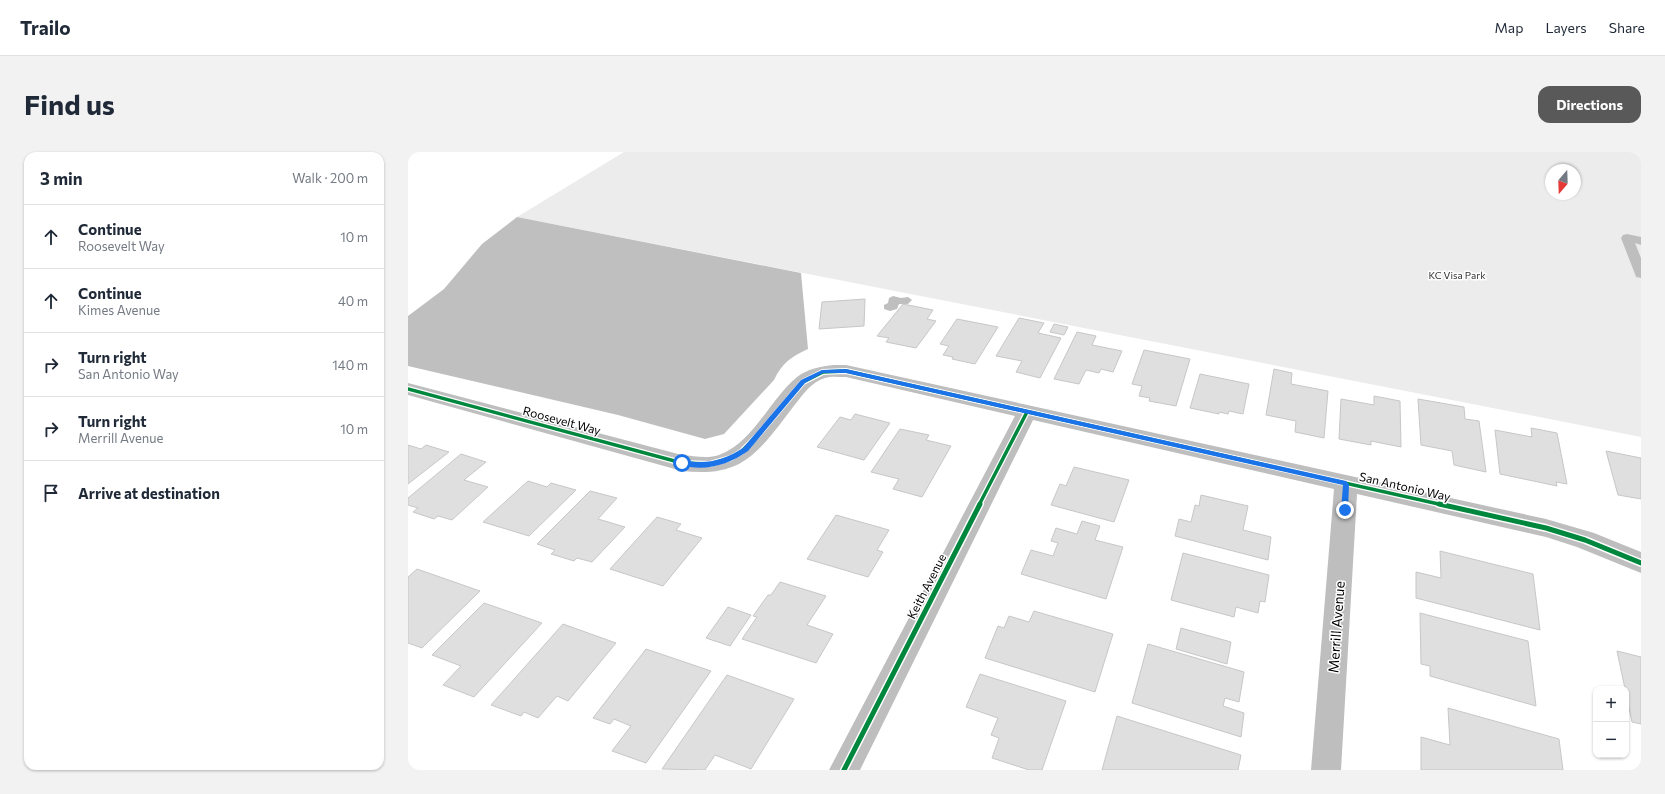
<!DOCTYPE html>
<meta charset="utf-8">
<style>
:root{--surface:#fff;--page:#f2f2f3;--text:#1f2937;--muted:#747a83;--line:#e0e1e3;--accent:#595959}
body{margin:0;font-family:Commissioner,sans-serif;background:var(--page);color:var(--text)}
.controls{position:absolute;right:12px;bottom:12px;display:grid;overflow:hidden;border-radius:8px;box-shadow:0 1px 3px #0004}
.controls button{width:36px;height:36px;display:grid;place-items:center;padding:0;border:0;border-bottom:1px solid var(--line);background:var(--surface);color:var(--text);font:20px sans-serif}
.compass{position:absolute;left:1137px;top:12px;width:36px;height:36px;border-radius:50%;background:var(--surface);box-shadow:0 1px 3px #0004;rotate:199deg}
.stop{position:absolute;width:12px;height:12px;margin:-9px;border:3px solid #1a73e8;border-radius:50%;background:#fff}
.stop.end{background:#1a73e8;border-color:#fff;box-shadow:0 1px 4px #0008}
.list{margin:0;padding:0;list-style:none}
h2{display:flex;justify-content:space-between;align-items:center;height:52px;margin:0;padding:0 16px;font-size:17px}
h2 small{font-size:13px;font-weight:400;color:var(--muted)}
.list li{display:grid;grid-template-columns:26px 1fr auto;gap:12px;align-items:center;box-sizing:border-box;height:64px;padding:0 16px;border-top:1px solid var(--line)}
.list b{display:block;font-size:15px;white-space:nowrap}
.list p{margin:0;font-size:13px;white-space:nowrap;color:var(--muted)}
.list em{font-size:13px;font-style:normal;color:var(--muted)}
.icon{flex:none;width:22px;height:22px;fill:none;stroke:currentColor;stroke-width:2;stroke-linecap:round;stroke-linejoin:round}
.map{position:relative;flex:none;width:1233px;height:618px;overflow:hidden;border-radius:12px}
header{display:flex;align-items:center;gap:24px;box-sizing:border-box;height:56px;padding:0 20px;background:var(--surface);border-bottom:1px solid var(--line)}
header strong{font-size:19px}
nav{display:flex;gap:22px;margin-inline-start:auto;font-size:14px}
.intro{display:flex;align-items:center;justify-content:space-between;box-sizing:border-box;height:96px;padding:0 24px}
h1{margin:0;font-size:28px}
.button{padding:10px 18px;border-radius:12px;background:var(--accent);color:#fff;font-size:14px;font-weight:700}
main{display:flex;gap:24px;padding:0 24px}
aside{flex:1;background:var(--surface);border-radius:12px;box-shadow:0 1px 3px #0004}
.map>svg:first-child{display:block}
.green{fill:#ececec;fill-rule:evenodd}
.water{fill:#bfbfbf}
.building{fill:#dfdfdf;stroke:#c7c7c7}
.lines{fill:none;stroke-linecap:round;stroke-linejoin:round}
.lane{fill:#bebebe;fill-rule:evenodd}
.street{fill:#bebebe;fill-rule:evenodd}
.cycleway-far1-casing{stroke:#fff;stroke-width:6}
.cycleway-casing{stroke:#fff;stroke-width:8}
.cycleway-far1{stroke:#00873e;stroke-width:3.5}
.cycleway{stroke:#00873e;stroke-width:5}
.route{fill:#1a73e8}
.labels{text-anchor:middle;dominant-baseline:central;stroke-width:3;stroke-linejoin:round;paint-order:stroke}
.far-park-label{font-size:10px;fill:#333;stroke:#fff}
.street-label{font-size:12px;fill:#000;stroke:#fff}
.near-street-label{font-size:14px;fill:#000;stroke:#fff}
</style>
<header>
<strong>Trailo</strong>
<nav><a>Map</a><a>Layers</a><a>Share</a></nav>
</header>
<div class="intro"><h1>Find us</h1><a class="button">Directions</a></div>
<main>
<aside>
<h2>3 min<small>Walk · 200 m</small></h2>
<ul class="list">
<li><svg class="icon" aria-label="ahead" viewBox="0 0 24 24"><path d="M12 20V5M6 11l6-6 6 6"/></svg><div><b>Continue</b><p>Roosevelt Way</p></div><em>10 m</em></li>
<li><svg class="icon" aria-label="ahead" viewBox="0 0 24 24"><path d="M12 20V5M6 11l6-6 6 6"/></svg><div><b>Continue</b><p>Kimes Avenue</p></div><em>40 m</em></li>
<li><svg class="icon" aria-label="right" viewBox="0 0 24 24"><path d="M7 20v-9h11M14 6l5 5-5 5"/></svg><div><b>Turn right</b><p>San Antonio Way</p></div><em>140 m</em></li>
<li><svg class="icon" aria-label="right" viewBox="0 0 24 24"><path d="M7 20v-9h11M14 6l5 5-5 5"/></svg><div><b>Turn right</b><p>Merrill Avenue</p></div><em>10 m</em></li>
<li><svg class="icon" aria-label="arrive" viewBox="0 0 24 24"><path d="M6 21V4h12l-3 4 3 4H6"/></svg><div><b>Arrive at destination</b></div></li>
</ul>
</aside>
<div class="map">
<svg width="1233" height="618" viewBox="0 0 1233 618">
<rect width="100%" height="100%" fill="#fff"/>
<!-- green -->
<path class="green" d="M216 0H1233V285L109 65ZM1143 18H1167V42H1143Z"/>
<!-- water -->
<g class="water">
<path d="M109 65 393 121 400 197C384 204 374 211 366 228L316 282 297 287 210 263 0 214V164L36 137 74 92Z"/>
<path d="M485 144 493 146 500 145 504 148 500 152H491L489 157 482 159 476 157V153L480 151 481 146Z"/>
</g>
<!-- building -->
<g class="building">
<path d="M457 147 456 174 411 177 414 150Z"/>
<path d="M495 152 525 158 519 167 528 169 508 196 478 190 481 186 469 184Z"/>
<path d="M611 166 636 171 630 181 653 186 632 226 608 220 614 209 588 204Z"/>
<path d="M549 167 590 175 567 212 544 207 545 205 535 203 541 194 532 192Z"/>
<path d="M646 172 660 175 656 183 642 180Z"/>
<path d="M669 180 688 184 684 193 714 199 705 220 693 217 691 221 678 218 671 232 646 227Z"/>
<path d="M736 198 782 207 768 254 741 249 742 246 731 244 734 234 724 232Z"/>
<path d="M866 217 884 221 883 232 920 239 916 286 887 280 888 269 858 263Z"/>
<path d="M792 222 841 232 835 262 821 259 820 262 811 260V262L782 256Z"/>
<path d="M966 244 992 249 993 295 963 289V293L931 287 933 247 966 253Z"/>
<path d="M1010 247 1056 255 1057 267 1071 269 1078 320 1046 313 1044 299 1013 293Z"/>
<path d="M447 262 482 271 456 308 409 295 432 265 443 268Z"/>
<path d="M1123 276 1149 281 1159 332 1148 330 1149 334 1092 322 1087 278 1124 285Z"/>
<path d="M492 277 521 283 518 288 543 294 514 345 485 337 491 327 463 320Z"/>
<path d="M0 293 13 297 18 293 41 300 0 332Z"/>
<path d="M1198 299 1233 306V347L1210 343Z"/>
<path d="M53 302 78 310 56 328 80 335 44 368 30 364 26 367 5 360 10 356 0 353V346Z"/>
<path d="M666 315 721 328 706 370 643 353 652 332 658 334Z"/>
<path d="M120 329 139 335 143 331 168 338 121 384 75 370Z"/>
<path d="M182 339 209 346 190 367 217 375 184 410 169 406 166 409 143 402 147 398 129 392Z"/>
<path d="M793 343 840 354 835 378 863 385 860 408 767 384 771 367 783 370 787 353 791 354Z"/>
<path d="M428 363 481 378 469 398 475 400 460 425 399 407Z"/>
<path d="M249 365 273 372 268 378 294 386 255 434 202 417Z"/>
<path d="M674 369 692 374 687 388 715 395 698 447 613 422 623 398 645 404 650 391 643 389 648 376 669 382Z"/>
<path d="M1032 399 1125 422 1132 478 1008 446V420L1033 426Z"/>
<path d="M775 401 861 423 857 450 852 449 850 461 828 455 826 465 763 448Z"/>
<path d="M9 417 72 439 14 496 0 491V425Z"/>
<path d="M372 430 418 444 399 473 425 482 408 511 334 487 349 465 345 464 360 443H363Z"/>
<path d="M76 451 134 471 66 545 35 533 53 514 24 503Z"/>
<path d="M320 455 343 463 322 494 298 486Z"/>
<path d="M626 459 705 482 687 540 577 506 590 474 596 476 601 464 621 470Z"/>
<path d="M1012 461 1120 489 1128 554 1022 524V514L1013 512Z"/>
<path d="M155 472 208 491 160 549 149 544 130 566 116 560 113 564 83 553Z"/>
<path d="M773 476 823 490 819 512 768 497Z"/>
<path d="M740 492 836 520 831 550 817 546 815 554 836 561 833 585 724 551Z"/>
<path d="M238 497 303 519 238 611 204 599 223 574 206 567 202 572 185 566Z"/>
<path d="M1209 499 1233 505V572L1224 570Z"/>
<path d="M572 522 658 549 634 618H621L584 606 591 586 583 583 590 566 558 555Z"/>
<path d="M319 523 386 547 343 617 307 603 297 618 254 617Z"/>
<path d="M1040 556 1151 587 1155 618H1013V585L1042 593Z"/>
<path d="M709 564 833 603 830 618H694Z"/>
</g>
<g class="lines">
<!-- lane -->
<path class="lane" d="M1219 82 1233 85V93L1227 91 1233 106V126L1228 125 1227 122 1213 86 1215 83Z"/>
<!-- street -->
<path class="street" d="M426 213H438L1138 367 1186 381 1233 400V421L1169 395 1138 385 949 342 933 618H903L926 337 625 268 452 618H421L607 264 438 225C431 225 423 224 417 226 404 230 397 240 389 250 372 271 355 299 331 312 313 321 294 321 274 319L0 243V231L274 303C286 304 299 307 311 303 345 291 362 247 389 225 399 217 413 214 426 213Z"/>
<!-- cycleway-far1 casing -->
<g class="cycleway-far1-casing">
<g id="cycleway-far1">
<path d="M0 237 274 311 302 312 323 306 333 300 350 283 395 230 415 220 438 219 1035 353"/>
<path d="M571 353 619 260"/>
</g>
</g>
<!-- cycleway casing -->
<g class="cycleway-casing">
<g id="cycleway">
<path d="M1031 352 1138 376 1177 388 1233 411"/>
<path d="M436 618 572 352"/>
</g>
</g>
<!-- cycleway-far1 -->
<use href="#cycleway-far1" class="cycleway-far1"/>
<!-- cycleway -->
<use href="#cycleway" class="cycleway"/>
</g>
<!-- route -->
<path class="route" d="M438 217 938 329 941 332 940 358 937 360 933 358 935 333 438 221H415L397 231 340 299C323 311 303 318 282 315 278 314 274 314 270 311L274 308C297 313 315 309 335 296L393 228 414 218Z"/>
<g class="labels">
<!-- far-park labels -->
<g class="far-park-label">
<text x="1049" y="123">KC Visa Park</text>
</g>
<!-- street labels -->
<g class="street-label">
<text transform="translate(154 268) rotate(15)">Roosevelt Way</text>
<text transform="translate(997 334) rotate(13)">San Antonio Way</text>
<text transform="translate(518 434) rotate(-63)">Keith Avenue</text>
</g>
<!-- near-street labels -->
<g class="near-street-label">
<text transform="translate(928 475) rotate(-86)">Merrill Avenue</text>
</g>
</g>
</svg>
<div class="controls">
<button>+</button>
<button>−</button>
</div>
<svg class="compass" viewBox="-18 -18 36 36"><path d="M0-13l5 13h-10z" fill="#e53935"/><path d="M0 13l5-13h-10z" fill="#747a83"/></svg>
<div class="stop" style="left:274px;top:311px"></div>
<div class="stop end" style="left:937px;top:358px"></div>
</div>
</main>
